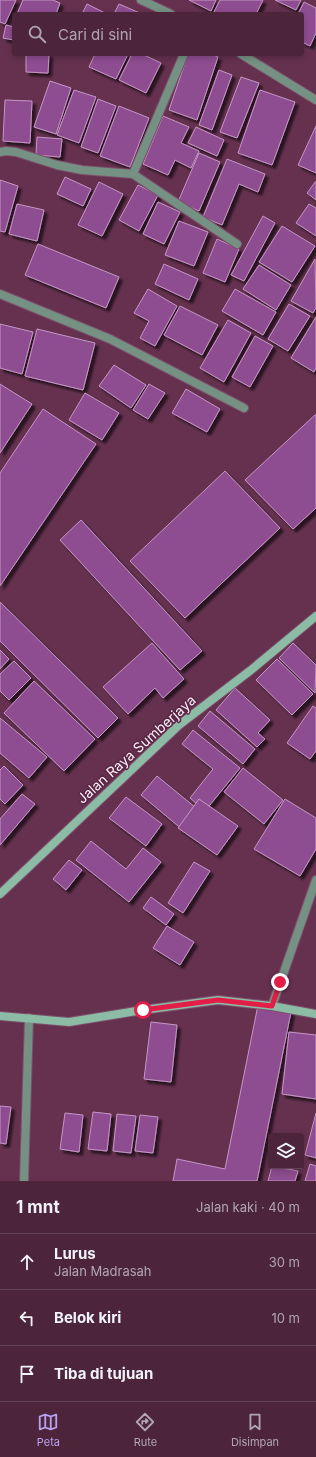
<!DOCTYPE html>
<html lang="id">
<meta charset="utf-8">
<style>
:root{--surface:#4c253b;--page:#532d42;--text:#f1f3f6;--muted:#b2a5af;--line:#634255;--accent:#bca0f2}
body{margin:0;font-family:Inter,sans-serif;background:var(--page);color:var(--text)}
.controls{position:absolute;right:12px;bottom:12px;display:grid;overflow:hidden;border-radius:4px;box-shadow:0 2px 6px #0003}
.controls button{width:36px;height:36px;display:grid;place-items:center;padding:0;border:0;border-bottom:1px solid var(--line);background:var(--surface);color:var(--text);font:20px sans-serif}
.stop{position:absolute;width:12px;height:12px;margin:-9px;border:3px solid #e11d48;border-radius:50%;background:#fff}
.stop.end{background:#e11d48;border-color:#fff;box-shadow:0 1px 4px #0008}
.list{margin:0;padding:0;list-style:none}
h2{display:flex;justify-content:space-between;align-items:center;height:52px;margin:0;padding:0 16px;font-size:17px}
h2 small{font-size:13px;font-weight:400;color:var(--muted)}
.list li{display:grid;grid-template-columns:26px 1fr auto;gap:12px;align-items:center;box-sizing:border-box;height:56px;padding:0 16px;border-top:1px solid var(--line)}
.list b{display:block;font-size:15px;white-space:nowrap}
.list p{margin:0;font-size:13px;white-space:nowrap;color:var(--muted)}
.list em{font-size:13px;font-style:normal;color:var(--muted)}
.icon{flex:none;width:22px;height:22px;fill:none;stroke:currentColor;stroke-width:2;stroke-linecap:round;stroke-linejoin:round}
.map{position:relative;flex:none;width:316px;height:1181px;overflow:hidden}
.search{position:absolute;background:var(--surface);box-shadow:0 2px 6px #0003;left:12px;right:12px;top:12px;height:44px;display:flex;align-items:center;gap:10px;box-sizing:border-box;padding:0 14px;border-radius:4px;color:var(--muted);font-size:15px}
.sheet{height:220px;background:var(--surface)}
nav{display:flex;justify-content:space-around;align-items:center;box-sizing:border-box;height:56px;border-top:1px solid var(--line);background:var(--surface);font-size:11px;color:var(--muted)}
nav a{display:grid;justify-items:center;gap:2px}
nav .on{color:var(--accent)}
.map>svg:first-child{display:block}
.building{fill:#8e4e91;stroke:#c596c6;filter:url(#shadow)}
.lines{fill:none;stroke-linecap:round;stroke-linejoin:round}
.lane-casing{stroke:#7d4f6a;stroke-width:10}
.street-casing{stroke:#7d4f6a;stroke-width:10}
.secondary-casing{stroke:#7d4f6a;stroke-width:10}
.lane{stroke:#749184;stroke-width:8}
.street{stroke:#749184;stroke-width:8}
.secondary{stroke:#8cbba6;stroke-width:8}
.route{stroke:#e11d48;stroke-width:5}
.labels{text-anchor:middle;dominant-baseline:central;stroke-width:3;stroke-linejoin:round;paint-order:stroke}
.street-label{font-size:14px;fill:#fceef5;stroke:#592645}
</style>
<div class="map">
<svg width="316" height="1181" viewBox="0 0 316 1181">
<defs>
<filter id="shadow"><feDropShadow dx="3.5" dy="3.5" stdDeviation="1" flood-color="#0009"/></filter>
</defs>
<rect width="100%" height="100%" fill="#65314f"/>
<!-- building -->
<g class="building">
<path d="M0 0H16L5 24 0 22Z"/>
<path d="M23 0H53L60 3 56 14H17Z"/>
<path d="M189 0H216L211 11Z"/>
<path d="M220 0H263L256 14H213Z"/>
<path d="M275 0H301L296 10Z"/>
<path d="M304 2 316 8V33L310 46 302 42V14H298Z"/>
<path d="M87 4 107 14H82Z"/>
<path d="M119 4 142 14H114Z"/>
<path d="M6 25 14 27V40L3 38Z"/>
<path d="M26 54H49L48 73 26 72Z"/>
<path d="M95 54H128L116 79 89 67Z"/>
<path d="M132 54H142L161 63 146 93 119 80Z"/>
<path d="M188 54H211L218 57 197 120 169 110Z"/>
<path d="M219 70 232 75 212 130 199 125Z"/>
<path d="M241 77 259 83 237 138 220 132Z"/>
<path d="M50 81 71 88 56 134 34 127Z"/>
<path d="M74 90 96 97 79 143 57 135Z"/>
<path d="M260 90 295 102 272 165 238 153Z"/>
<path d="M98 99 116 106 98 153 81 147Z"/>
<path d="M5 100 32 101 30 143 3 141Z"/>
<path d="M119 106 149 118 130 167 100 156Z"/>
<path d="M163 116 189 127 181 143 199 151 191 168 175 160 168 175 143 164Z"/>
<path d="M316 126V173L298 165Z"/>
<path d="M196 127 224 140 217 156 188 143Z"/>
<path d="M37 137 62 139 60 157 36 155Z"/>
<path d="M199 153 220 162 199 211 178 202Z"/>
<path d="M227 159 265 174 258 192 239 184 222 225 203 217Z"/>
<path d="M65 177 91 189 83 206 57 194Z"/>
<path d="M0 180 18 186 5 232 0 231Z"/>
<path d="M316 181V200L307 193Z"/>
<path d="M99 182 123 194 102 236 78 225Z"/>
<path d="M138 185 158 195 139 231 119 220Z"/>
<path d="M158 202 180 212 164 244 143 234Z"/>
<path d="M17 204 44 210 37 241 9 234Z"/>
<path d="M309 204 316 208V236L296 223Z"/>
<path d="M263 216 275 223 244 281 231 275Z"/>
<path d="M179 221 208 232 194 266 165 255Z"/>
<path d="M282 226 315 246 292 282 259 262Z"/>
<path d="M217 239 239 249 225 282 203 273Z"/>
<path d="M38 244 119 277 106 308 25 275Z"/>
<path d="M315 259 316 308 313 313 291 301Z"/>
<path d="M164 264 198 279 189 300 155 284Z"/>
<path d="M259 265 291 285 276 310 243 289Z"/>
<path d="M148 289 177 306 155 346 140 338 149 321 134 313Z"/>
<path d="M235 289 276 312 263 335 222 311Z"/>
<path d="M289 304 310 316 288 351 268 339Z"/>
<path d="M180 306 218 325 202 355 164 335Z"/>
<path d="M316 317V368L314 372 291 358Z"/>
<path d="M228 320 251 333 224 382 200 368Z"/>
<path d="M0 324 33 332 22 374 0 368Z"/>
<path d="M37 329 95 343 83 390 25 376Z"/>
<path d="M255 336 273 346 250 387 232 377Z"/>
<path d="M114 365 146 385 131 408 99 386Z"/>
<path d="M0 384 32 404 0 453Z"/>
<path d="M149 384 165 393 148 419 133 410Z"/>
<path d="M186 389 220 409 207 432 172 413Z"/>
<path d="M85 393 119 413 102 440 69 420Z"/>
<path d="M43 409 96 444 0 586V473Z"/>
<path d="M316 414V508L293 529 245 480Z"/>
<path d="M225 471 280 528 185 618 130 561Z"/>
<path d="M81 520 202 651 180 670 60 540Z"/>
<path d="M0 602 118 718 98 738 0 641Z"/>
<path d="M152 643 184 679 163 698 155 688 128 714 103 687Z"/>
<path d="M293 643 316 665 315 693 279 658Z"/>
<path d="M0 650 9 659 0 669Z"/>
<path d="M277 659 313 694 292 715 256 680Z"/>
<path d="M14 661 31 678 9 700 0 691V674Z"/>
<path d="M34 681 95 739 64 771 4 713Z"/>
<path d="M235 688 270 720 258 733 265 739 257 747 216 710Z"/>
<path d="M313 706 316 708V751L310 759 287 743Z"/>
<path d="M210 711 255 749 243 764 198 726Z"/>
<path d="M0 718 47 757 29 778 0 753Z"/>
<path d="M193 730 240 768 205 811 190 798 213 769 182 744Z"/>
<path d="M4 766 23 785 5 804 0 799V770Z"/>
<path d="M243 768 283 800 264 824 224 792Z"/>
<path d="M157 776 207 817 190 836 141 795Z"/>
<path d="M22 794 35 804 0 845V819Z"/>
<path d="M126 797 162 824 146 846 109 818Z"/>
<path d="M199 799 238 826 217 855 178 828Z"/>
<path d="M285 799 316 818V849L300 876 254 849Z"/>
<path d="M91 841 126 869 143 848 161 862 129 902 76 860Z"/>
<path d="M69 860 82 870 66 890 53 879Z"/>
<path d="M194 862 210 871 183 913 168 903Z"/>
<path d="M151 897 174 914 166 925 143 908Z"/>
<path d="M167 926 194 942 180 965 153 948Z"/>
<path d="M258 1005 291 1012 257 1181H173L177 1159 225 1169Z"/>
<path d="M151 1022 177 1025 171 1082 144 1079Z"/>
<path d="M289 1032 316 1035V1099L282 1094Z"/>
<path d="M0 1106 11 1107 6 1144 0 1143Z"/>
<path d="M93 1112 111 1114 107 1151 88 1149Z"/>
<path d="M65 1113 83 1115 79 1152 60 1149Z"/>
<path d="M316 1113V1158L305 1155Z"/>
<path d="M117 1114 136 1116 131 1153 113 1151Z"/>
<path d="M140 1115 158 1117 153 1153 135 1151Z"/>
<path d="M310 1164 316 1166V1181H305Z"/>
<path d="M272 1166 298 1171 295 1181H268Z"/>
</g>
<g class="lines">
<!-- lane casing -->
<g class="lane-casing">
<path id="lane" d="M24 1181 29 1018"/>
</g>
<!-- street casing -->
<g class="street-casing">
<g id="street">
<path d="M141 0 171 14"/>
<path d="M241 54 316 100"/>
<path d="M0 152 6 151 16 152 57 165 82 170 133 174 237 244"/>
<path d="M133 174 184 54"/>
<path d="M0 294 110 339 244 408"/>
<path d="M272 1006 316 880"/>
</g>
</g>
<!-- secondary casing -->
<g class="secondary-casing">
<g id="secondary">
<path d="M0 894 179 725 251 670 316 616"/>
<path d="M0 1016 69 1022 143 1010 218 1000 272 1006 316 1014"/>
</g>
</g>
<!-- lane -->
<use href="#lane" class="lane"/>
<!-- street -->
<use href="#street" class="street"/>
<!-- secondary -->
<use href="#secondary" class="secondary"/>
</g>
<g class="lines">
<!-- route -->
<path class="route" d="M143 1010 218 1000 272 1006 280 982"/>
</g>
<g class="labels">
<!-- street labels -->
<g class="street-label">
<text transform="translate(136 749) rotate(-42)">Jalan Raya Sumberjaya</text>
</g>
</g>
</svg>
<div class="controls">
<button><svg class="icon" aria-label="layers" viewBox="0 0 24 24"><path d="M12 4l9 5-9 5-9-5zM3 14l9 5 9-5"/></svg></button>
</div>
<div class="stop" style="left:143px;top:1010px"></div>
<div class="stop end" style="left:280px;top:982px"></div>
<div class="search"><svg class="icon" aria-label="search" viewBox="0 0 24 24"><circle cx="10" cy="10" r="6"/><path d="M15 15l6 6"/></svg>Cari di sini</div>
</div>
<section class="sheet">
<h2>1 mnt<small>Jalan kaki · 40 m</small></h2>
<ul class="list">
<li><svg class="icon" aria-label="ahead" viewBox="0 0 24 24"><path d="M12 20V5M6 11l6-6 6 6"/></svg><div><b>Lurus</b><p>Jalan Madrasah</p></div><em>30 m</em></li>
<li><svg class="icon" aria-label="left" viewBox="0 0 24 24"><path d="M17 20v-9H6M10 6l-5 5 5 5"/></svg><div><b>Belok kiri</b></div><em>10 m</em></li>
<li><svg class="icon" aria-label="arrive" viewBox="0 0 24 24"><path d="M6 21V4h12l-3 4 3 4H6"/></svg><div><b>Tiba di tujuan</b></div></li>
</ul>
</section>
<nav>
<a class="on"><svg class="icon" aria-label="map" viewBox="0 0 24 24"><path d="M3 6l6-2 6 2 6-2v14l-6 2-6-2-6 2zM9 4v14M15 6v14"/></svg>Peta</a>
<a><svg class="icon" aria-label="directions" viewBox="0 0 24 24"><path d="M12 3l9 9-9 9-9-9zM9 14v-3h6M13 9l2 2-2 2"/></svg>Rute</a>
<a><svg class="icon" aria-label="saved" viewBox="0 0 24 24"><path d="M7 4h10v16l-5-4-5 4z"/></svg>Disimpan</a>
</nav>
